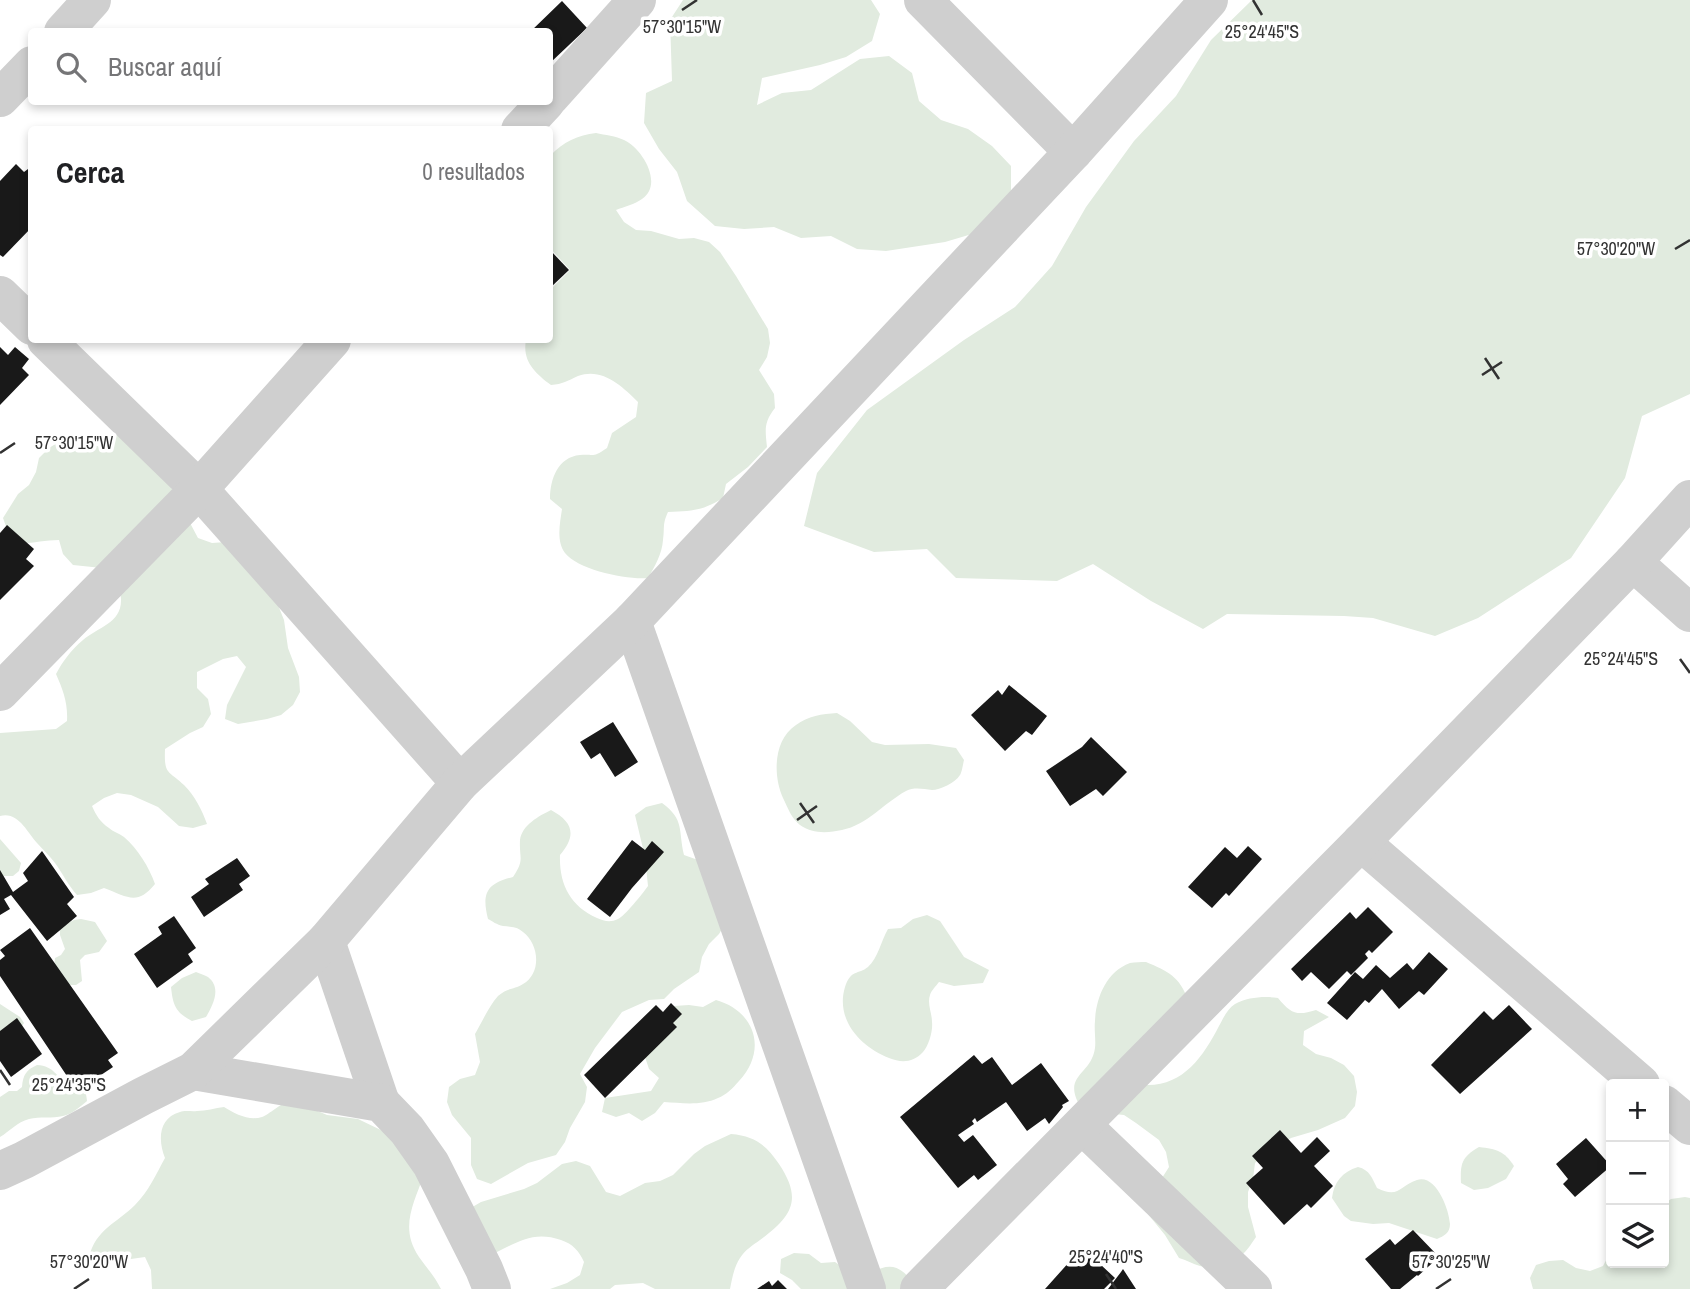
<!DOCTYPE html>
<html lang="es">
<meta charset="utf-8">
<style>
:root{--surface:#fff;--page:#f6f6f6;--text:#202124;--muted:#757577;--line:#e0e0e0}
body{margin:0;font-family:"Archivo Narrow",sans-serif;background:var(--page);color:var(--text)}
.controls{position:absolute;right:21px;bottom:21px;display:grid;overflow:hidden;border-radius:7px;box-shadow:0 4px 10px #0003}
.controls button{width:63px;height:63px;display:grid;place-items:center;padding:0;border:0;border-bottom:2px solid var(--line);background:var(--surface);color:var(--text);font:35px sans-serif}
.list{margin:0;padding:0;list-style:none}
h2{display:flex;justify-content:space-between;align-items:center;height:91px;margin:0;padding:0 28px;font-size:30px}
h2 small{font-size:23px;font-weight:400;color:var(--muted)}
.icon{flex:none;width:38px;height:38px;fill:none;stroke:currentColor;stroke-width:2;stroke-linecap:round;stroke-linejoin:round}
.map{position:relative;flex:none;width:1690px;height:1289px;overflow:hidden}
.search{position:absolute;background:var(--surface);box-shadow:0 4px 10px #0003;left:28px;top:28px;width:525px;height:77px;display:flex;align-items:center;gap:18px;box-sizing:border-box;padding:0 24px;border-radius:7px;color:var(--muted);font-size:26px}
.panel{position:absolute;background:var(--surface);box-shadow:0 4px 10px #0003;left:28px;top:126px;width:525px;height:217px;border-radius:7px}
.map>svg:first-child{display:block}
.green{fill:#e1ebdf}
.building{fill:#191919}
.lines{fill:none;stroke-linecap:round;stroke-linejoin:round}
.street{stroke:#cfcfcf;stroke-width:38}
.ticks{fill:none;stroke:#323232;stroke-width:2.5}
.ticks-label{font-size:18px;text-anchor:middle;fill:#323232;stroke:#fff;stroke-width:7;stroke-linejoin:round;paint-order:stroke}
</style>
<div class="map">
<svg width="1690" height="1289" viewBox="0 0 1690 1289">
<rect width="100%" height="100%" fill="#fff"/>
<!-- green -->
<g class="green">
<path d="M683 0H871L880 14 872 41 846 57 820 65 762 78 757 105 782 93 811 90 860 59 889 56 912 73 919 101 941 120 968 129 992 146 1011 166V195L972 234 945 242 886 251 857 249 831 236 801 238 774 227 744 229 715 226 687 201 677 172 659 149 644 123 646 93 672 81 670 20Z"/>
<path d="M1252 0H1690V394L1642 416 1625 478 1571 558 1478 618 1435 636 1373 618 1344 616 1227 614 1203 629 1151 601 1093 564 1057 581 956 578 927 549 874 552 804 526 817 473 867 410 964 340 1015 307 1052 266 1086 207 1134 141 1176 96 1211 40Z"/>
<path d="M596 133C605 135 616 136 624 140 642 148 664 184 642 199 635 204 624 207 616 210L624 222 636 230 651 231 679 239 694 238 709 242 720 252 736 276 768 329 770 343 767 357 759 370 774 394 775 408C764 422 765 429 767 447L748 467 726 484 723 498C702 511 692 511 668 512 662 525 665 527 663 540 662 554 655 566 648 578 627 580 578 570 565 553 556 541 560 523 562 509L550 499C550 479 558 457 580 455 596 454 592 458 607 448L612 433 636 417 638 402C622 386 602 367 578 376 567 381 563 384 551 385 535 373 522 361 526 340H550V290L570 270 550 248V156C563 142 578 135 596 133Z"/>
<path d="M138 425 198 538 212 543 226 542 278 605 284 620 288 648 299 677 300 692 293 705 281 715 267 719 238 724 225 719 227 705 246 667 237 656 223 659 197 672V688L208 699 211 714 203 727 190 733 165 749C164 775 168 770 184 785 195 796 202 810 207 824L193 828 179 826 158 807 131 795 117 793 104 798 92 806C96 815 100 822 109 828 113 832 119 833 124 837 138 849 149 867 155 884 137 906 128 897 104 888L91 893 77 895C68 885 63 874 55 863 50 856 43 850 37 843 27 832 18 811 0 816V733L56 729 67 721C68 703 63 690 56 674 63 661 71 650 83 640 98 627 122 623 121 599 121 598 120 589 120 588 117 581 107 574 102 568L73 565 63 554 59 540C44 540 31 544 17 543L8 532 3 518 18 494 29 485 36 472 39 458 49 448 62 440H76L89 445 104 447C115 431 119 426 138 425Z"/>
<path d="M837 713 850 721 872 742 885 745 929 744 956 748 964 760C963 764 962 772 960 775 955 783 940 790 932 790 923 789 914 787 906 791 884 803 867 825 842 830 828 833 812 834 800 825 791 818 788 808 783 798 773 776 773 740 796 725 808 716 822 714 837 713Z"/>
<path d="M662 803C685 820 678 830 684 855L698 860 727 921 719 934 709 944 702 957 699 972 674 989 664 999 649 1000 622 1012 595 1048 580 1074 587 1087 585 1102 570 1128 565 1142 556 1155 528 1163 491 1184 477 1179 471 1165V1138L452 1115 447 1102 449 1087 460 1079 475 1075 480 1062 475 1034C482 1022 489 1006 498 996 508 987 514 990 523 984 542 973 539 944 523 932 516 926 511 927 503 926 497 925 492 921 488 919 481 892 488 883 513 877 525 859 519 859 520 840 522 825 539 816 551 810 573 822 577 835 560 855 559 884 570 906 597 918 604 921 610 923 618 919 625 916 643 893 648 886L645 857 635 815 646 807Z"/>
<path d="M0 839 21 863 19 871 13 876H0Z"/>
<path d="M927 915 940 921 964 957 989 970 983 983 954 986 939 982C936 986 931 991 930 995 927 1004 932 1013 932 1022 933 1031 929 1045 923 1052 913 1063 901 1063 889 1058 861 1047 835 1020 845 987 851 969 858 975 868 967 878 958 881 941 888 929L901 928 913 919Z"/>
<path d="M81 919 95 922 107 941 99 952 85 955 80 960 82 981 76 985H69L54 968 55 958 61 955 65 949 60 935V927L74 920Z"/>
<path d="M1146 962C1168 971 1180 977 1188 1000L1146 1085C1183 1086 1203 1057 1219 1026 1223 1019 1227 1009 1235 1004 1248 997 1265 996 1278 998 1291 1014 1297 1016 1316 1010L1329 1017 1304 1031 1303 1045 1316 1054 1331 1058 1344 1065 1354 1076 1357 1092 1355 1106 1345 1118 1318 1130 1291 1138 1279 1146 1265 1153 1255 1163 1253 1179 1248 1192V1207L1256 1237C1251 1244 1246 1253 1238 1258 1230 1264 1209 1268 1200 1266 1193 1264 1186 1260 1179 1258L1165 1235 1147 1213 1162 1178 1169 1167 1166 1152 1159 1140 1136 1123 1124 1115 1083 1111C1059 1074 1091 1077 1095 1048 1096 1040 1094 1030 1095 1021 1096 998 1106 972 1130 963 1135 962 1141 962 1146 962Z"/>
<path d="M196 972C200 974 205 975 208 977 222 988 213 1005 206 1017L192 1021C175 1012 173 1005 171 987L182 978Z"/>
<path d="M716 1000C755 1011 768 1050 739 1081 733 1088 726 1095 718 1098 701 1106 682 1103 664 1102L655 1113 642 1121 629 1113 616 1117 602 1112 605 1098 651 1091 659 1078 649 1069 644 1054 674 1006 689 1005 703 1007Z"/>
<path d="M0 1004 20 1017 24 1023 20 1029 0 1041Z"/>
<path d="M37 1065C55 1066 55 1077 68 1083 79 1089 86 1084 87 1101 80 1107 72 1114 63 1116 52 1119 40 1116 29 1119 17 1122 10 1131 0 1137V1097L9 1091H17L22 1087C23 1075 26 1070 37 1065Z"/>
<path d="M286 1102 313 1109 327 1115 358 1119 385 1132 424 1174C414 1204 399 1227 419 1257 427 1268 435 1277 441 1289H152L151 1270 145 1257 117 1261 89 1257C96 1229 117 1223 135 1205 149 1191 156 1174 165 1158 158 1141 158 1118 180 1112 185 1110 192 1112 197 1111 206 1111 215 1108 224 1107 235 1114 249 1121 262 1117 266 1116 280 1105 286 1102Z"/>
<path d="M731 1134C755 1136 766 1145 779 1164 803 1200 792 1216 760 1240 753 1245 745 1250 740 1258 734 1267 732 1279 730 1289H655L643 1283 615 1285 610 1289H550L567 1283 580 1275 584 1262C579 1251 573 1244 561 1240 530 1229 513 1246 486 1257L469 1209 481 1202 524 1189 537 1183 562 1164 576 1161 590 1166 606 1192 620 1196 645 1183 660 1181 673 1175 694 1154 705 1146Z"/>
<path d="M1479 1147C1497 1149 1504 1151 1514 1166L1506 1179 1488 1188 1474 1190 1461 1183C1460 1163 1462 1157 1479 1147Z"/>
<path d="M1358 1167C1370 1170 1372 1178 1377 1188 1399 1199 1399 1186 1417 1180 1436 1174 1449 1209 1450 1224 1450 1233 1444 1236 1437 1239L1389 1223 1373 1224 1351 1221 1344 1216 1332 1198C1334 1182 1342 1172 1358 1167Z"/>
<path d="M1685 1197 1690 1198V1289H1533L1530 1278 1536 1265 1549 1261 1563 1260 1576 1268 1590 1271 1603 1266 1611 1251V1263H1664V1204L1671 1199Z"/>
<path d="M794 1253 809 1254 821 1263 835 1262 859 1279C887 1263 898 1259 917 1289H801L792 1280 780 1273 781 1259Z"/>
</g>
<!-- building -->
<g class="building">
<path d="M562 1 587 28 550 63V32H530Z"/>
<path d="M16 164 24 172 32 166V227L3 257 0 255V181Z"/>
<path d="M550 250 569 270 550 288Z"/>
<path d="M0 347 8 355 15 347 29 359 22 368 29 375 0 405Z"/>
<path d="M7 525 34 549 26 559 34 566 0 600V533Z"/>
<path d="M1009 685 1047 716 1032 735 1026 731 1005 751 971 715 998 690 1002 695Z"/>
<path d="M613 722 638 762 615 777 600 753 591 759 580 742Z"/>
<path d="M1091 737 1127 772 1103 796 1096 789 1070 806 1046 771 1082 747Z"/>
<path d="M632 840 645 850 652 841 664 852 632 888 610 917 587 899Z"/>
<path d="M1248 846 1262 859 1229 896 1226 893 1212 908 1188 887 1225 847 1237 858Z"/>
<path d="M42 851 74 897 67 904 77 916 47 941 11 895 4 899 10 909 0 915V870L13 892 28 881 23 873Z"/>
<path d="M237 858 250 876 239 884 243 890 204 917 191 897 209 884 205 879Z"/>
<path d="M1368 907 1393 932 1372 953 1369 950 1365 954 1368 958 1351 975 1347 971 1329 989 1311 972 1302 981 1291 969 1350 912 1356 919Z"/>
<path d="M174 916 196 948 188 954 193 962 157 988 134 954 162 934 158 927Z"/>
<path d="M30 928 118 1053 108 1060 113 1067 77 1091 0 976V960L5 956 0 950Z"/>
<path d="M1429 952 1448 969 1424 995 1419 991 1399 1009 1382 989 1369 1003 1365 1000 1347 1020 1327 1003 1355 972 1363 979 1376 965 1390 978 1407 963 1413 970Z"/>
<path d="M671 1003 682 1014 673 1023 677 1027 605 1098 584 1075 656 1005 663 1012Z"/>
<path d="M1509 1005 1532 1029 1460 1094 1431 1065 1484 1011 1493 1020Z"/>
<path d="M17 1018 42 1054 11 1077 0 1061V1031Z"/>
<path d="M974 1055 982 1064 992 1057 1012 1085 1041 1063 1069 1101 1062 1105 1063 1107 1049 1124 1045 1118 1027 1131 1006 1102 977 1122 975 1118 972 1121 974 1124 958 1135 964 1142 973 1135 997 1165 978 1180 974 1175 958 1188 900 1117Z"/>
<path d="M1280 1130 1301 1153 1317 1137 1330 1151 1314 1166 1333 1186 1311 1208 1307 1204 1284 1225 1246 1183 1263 1168 1252 1156Z"/>
<path d="M1586 1138 1611 1166 1575 1197 1563 1184 1568 1179 1556 1164Z"/>
<path d="M1413 1230 1439 1257 1418 1276 1417 1275 1400 1289H1391L1365 1259 1390 1239 1395 1245Z"/>
<path d="M1086 1251 1115 1278 1104 1289H1045L1071 1260 1075 1263Z"/>
<path d="M1123 1269 1136 1289H1108L1121 1272Z"/>
<path d="M778 1280 787 1289H757L769 1281 772 1286Z"/>
</g>
<g class="lines">
<!-- street -->
<g class="street">
<path d="M923 0 1073 152"/>
<path d="M63 32 92 0"/>
<path d="M550 97 637 0"/>
<path d="M0 98 32 65"/>
<path d="M520 130 546 102"/>
<path d="M0 295 32 326"/>
<path d="M46 340 199 489 460 783"/>
<path d="M1633 562 1690 613"/>
<path d="M632 621 867 1289"/>
<path d="M0 692 199 489 332 340"/>
<path d="M1361 842 1641 1084"/>
<path d="M326 941 381 1103"/>
<path d="M193 1071 381 1103 407 1130 431 1164 484 1269 492 1289"/>
<path d="M1664 1104 1690 1126"/>
<path d="M1082 1125 1253 1289"/>
<path d="M0 1171 24 1160 143 1096 193 1071 326 941 460 783 632 621 1073 152 1209 0"/>
<path d="M919 1289 1361 842 1633 562 1690 499"/>
</g>
</g>
<!-- ticks -->
<path class="ticks" d="M1253 0 1262 15M682 10 697 0M1675 249 1690 240M1485 358 1499 379M1482 375 1502 362M0 453 15 443M1680 659 1690 673M800 803 814 823M797 820 817 806M0 1070 10 1085M1106 1274 1116 1289M74 1289 89 1279M1436 1289 1451 1279"/>
<g class="ticks-label">
<text x="682" y="33">57°30'15"W</text>
<text x="1262" y="38">25°24'45"S</text>
<text x="1616" y="255">57°30'20"W</text>
<text x="74" y="449">57°30'15"W</text>
<text x="1621" y="665">25°24'45"S</text>
<text x="69" y="1091">25°24'35"S</text>
<text x="1106" y="1263">25°24'40"S</text>
<text x="89" y="1268">57°30'20"W</text>
<text x="1451" y="1268">57°30'25"W</text>
</g>
</svg>
<div class="controls">
<button>+</button>
<button>−</button>
<button><svg class="icon" aria-label="layers" viewBox="0 0 24 24"><path d="M12 4l9 5-9 5-9-5zM3 14l9 5 9-5"/></svg></button>
</div>
<div class="search"><svg class="icon" aria-label="search" viewBox="0 0 24 24"><circle cx="10" cy="10" r="6"/><path d="M15 15l6 6"/></svg>Buscar aquí</div>
<section class="panel">
<h2>Cerca<small>0 resultados</small></h2>
<ul class="list">
</ul>
</section>
</div>
